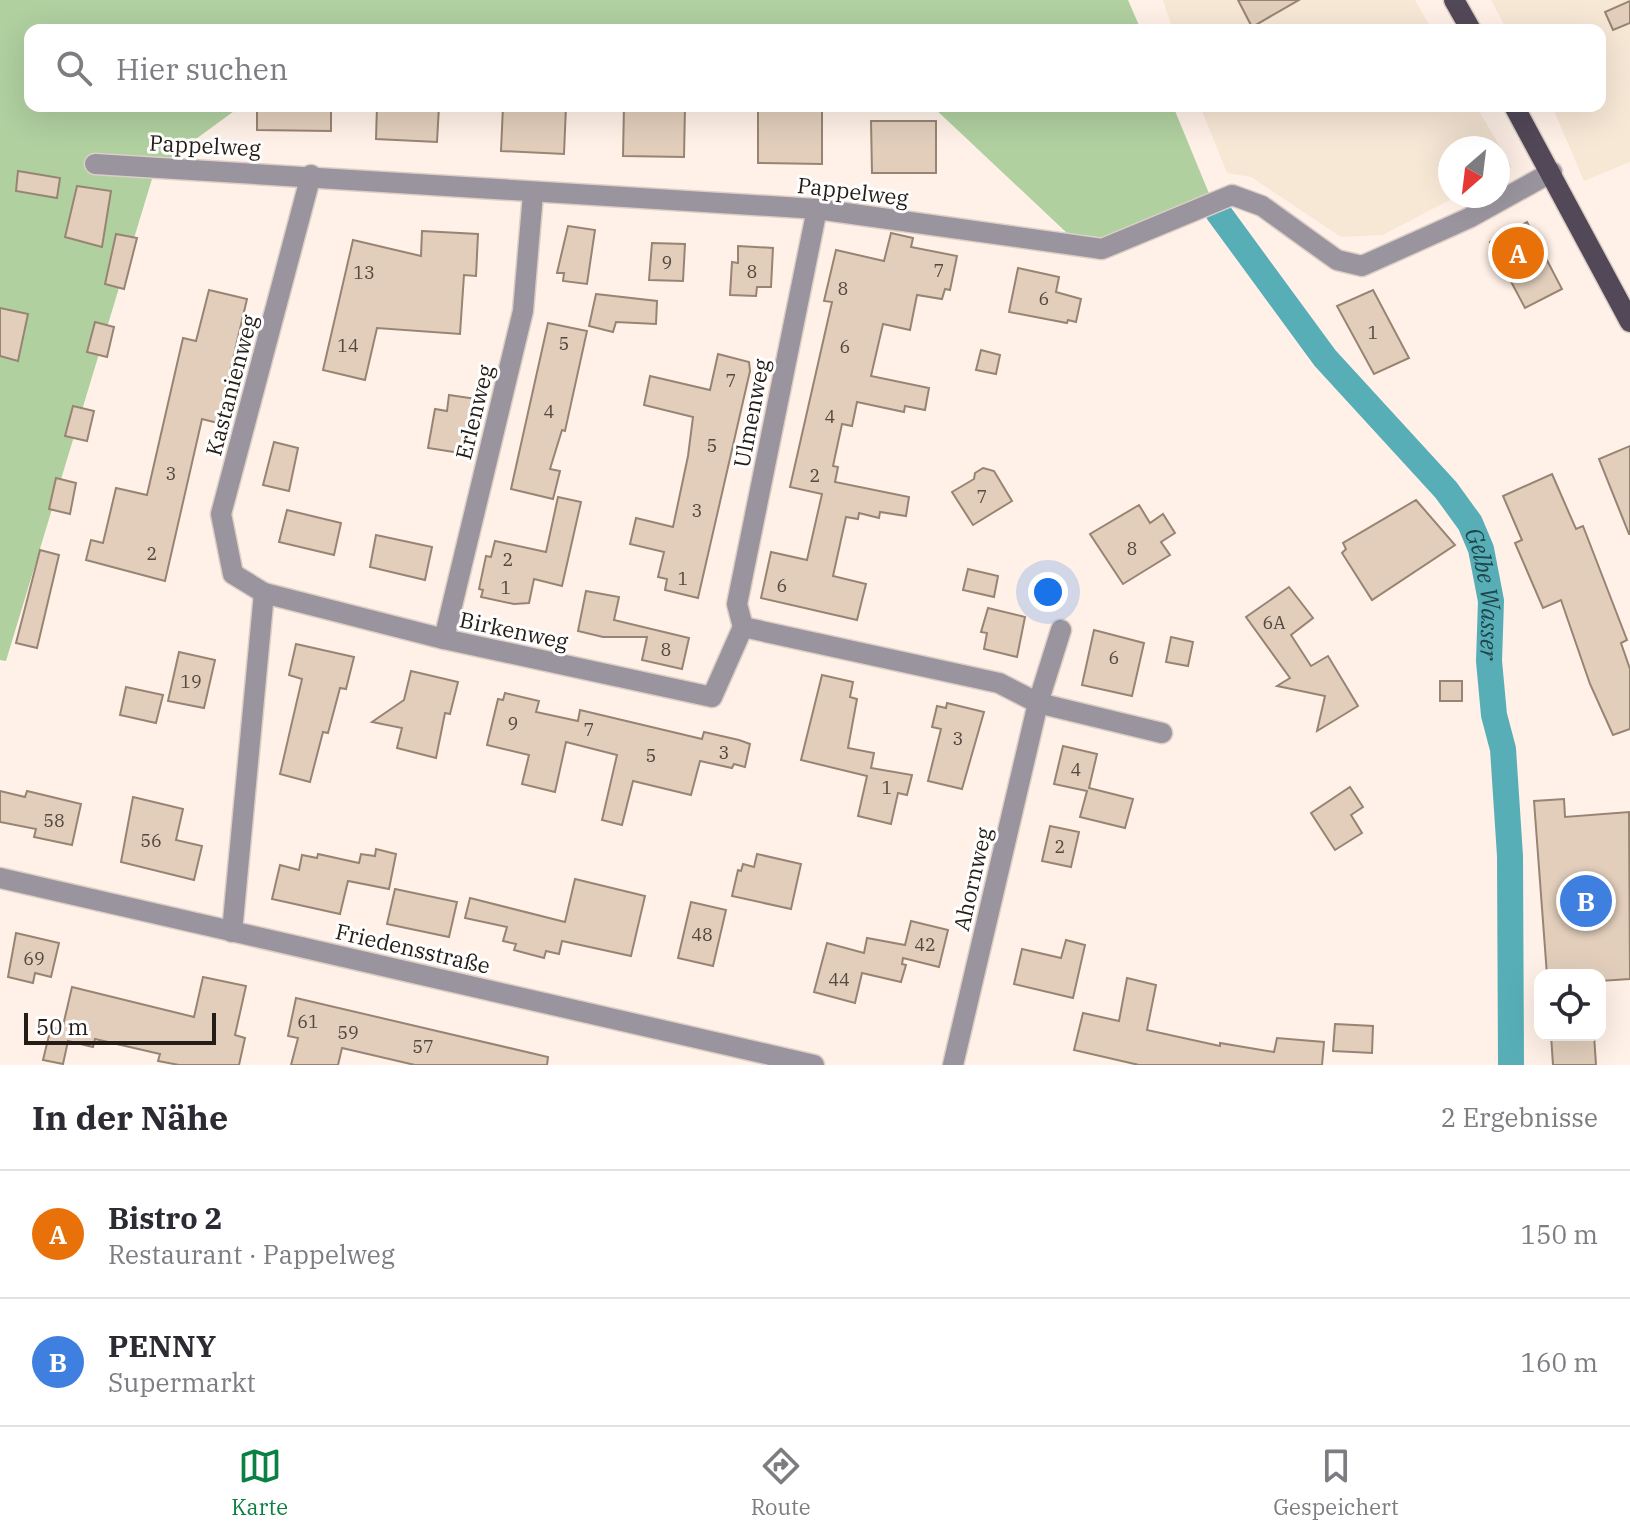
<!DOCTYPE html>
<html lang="de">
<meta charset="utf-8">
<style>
:root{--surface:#fff;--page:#f2f2f3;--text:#2b2b33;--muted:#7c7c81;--line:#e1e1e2;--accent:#0b8043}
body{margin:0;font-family:"IBM Plex Serif",serif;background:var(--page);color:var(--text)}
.controls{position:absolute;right:24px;bottom:24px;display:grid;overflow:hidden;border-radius:16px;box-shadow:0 8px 32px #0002}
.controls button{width:72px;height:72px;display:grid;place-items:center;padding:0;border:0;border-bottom:2px solid var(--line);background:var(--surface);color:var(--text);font:40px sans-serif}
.compass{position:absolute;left:1438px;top:136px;width:72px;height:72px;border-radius:50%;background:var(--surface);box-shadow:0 8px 32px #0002;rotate:208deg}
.scale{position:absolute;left:24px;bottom:20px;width:192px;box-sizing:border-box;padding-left:8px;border:4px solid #241c16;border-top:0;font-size:22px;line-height:28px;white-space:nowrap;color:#241c16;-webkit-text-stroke:6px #fff;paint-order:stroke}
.you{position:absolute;left:1048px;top:592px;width:28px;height:28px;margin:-20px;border:6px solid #fff;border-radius:50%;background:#1a73e8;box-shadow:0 0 0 12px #1a73e833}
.badge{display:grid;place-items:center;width:52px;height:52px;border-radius:50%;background:var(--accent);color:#fff;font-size:26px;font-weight:700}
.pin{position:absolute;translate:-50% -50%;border:4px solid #fff;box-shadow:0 2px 8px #0006}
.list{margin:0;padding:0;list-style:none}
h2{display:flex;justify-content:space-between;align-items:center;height:104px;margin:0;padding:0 32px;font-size:34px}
h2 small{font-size:26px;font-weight:400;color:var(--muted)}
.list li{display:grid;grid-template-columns:52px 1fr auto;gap:24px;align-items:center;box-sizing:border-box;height:128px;padding:0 32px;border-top:2px solid var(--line)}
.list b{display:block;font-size:30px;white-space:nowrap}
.list p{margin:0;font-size:26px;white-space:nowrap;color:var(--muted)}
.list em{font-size:26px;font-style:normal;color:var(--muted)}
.icon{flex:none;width:44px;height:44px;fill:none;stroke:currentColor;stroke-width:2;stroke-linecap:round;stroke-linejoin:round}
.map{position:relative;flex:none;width:1630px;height:1065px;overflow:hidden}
.search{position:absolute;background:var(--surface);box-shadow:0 8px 32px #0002;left:24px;right:24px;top:24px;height:88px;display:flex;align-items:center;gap:20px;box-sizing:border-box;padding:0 28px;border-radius:16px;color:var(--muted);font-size:30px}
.sheet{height:360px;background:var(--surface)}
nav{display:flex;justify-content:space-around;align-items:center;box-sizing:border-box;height:112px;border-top:2px solid var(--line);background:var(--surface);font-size:22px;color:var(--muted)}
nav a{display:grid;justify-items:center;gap:4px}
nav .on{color:var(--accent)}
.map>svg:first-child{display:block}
.commercial{fill:#f7e7d5}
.green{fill:#b0d0a0}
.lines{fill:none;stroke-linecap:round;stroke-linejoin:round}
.canal{stroke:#58aeb7;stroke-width:26}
.building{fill:#e2cebb;stroke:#978473;stroke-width:2}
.minor-casing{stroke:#dccfc6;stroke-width:23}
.primary-casing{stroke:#dccfc6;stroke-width:23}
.minor{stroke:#9a949e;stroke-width:20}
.primary{stroke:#524858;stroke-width:20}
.labels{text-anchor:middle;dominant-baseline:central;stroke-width:6;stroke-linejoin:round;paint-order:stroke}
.number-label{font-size:18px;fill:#54483f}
.street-label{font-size:22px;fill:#241c16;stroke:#fff}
.water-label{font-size:24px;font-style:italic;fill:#1f474b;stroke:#fff}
</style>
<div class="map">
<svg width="1630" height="1065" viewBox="0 0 1630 1065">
<rect width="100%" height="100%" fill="#fff1e7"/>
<!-- commercial -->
<g class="commercial">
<path d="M1163 0H1415L1432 30H1173Z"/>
<path d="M1491 0H1630V162L1584 181 1552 106H1600V30H1507Z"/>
<path d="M1200 106H1476L1512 167 1498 174V148H1450V196H1457L1383 235 1341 237 1251 177 1227 173Z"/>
</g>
<!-- green -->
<g class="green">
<path d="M0 0H1128L1141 30H30V106H241L155 169 6 661 0 660Z"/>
<path d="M932 106H1173L1215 208 1138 241 1068 234Z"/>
</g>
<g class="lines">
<!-- canal -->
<path class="canal" id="s1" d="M1218 212 1325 358 1446 490 1470 523 1481 549 1491 601 1489 661 1494 715 1503 749 1510 856 1511 1065"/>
</g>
<!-- building -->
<g class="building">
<path d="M1238 0H1299L1252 27Z"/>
<path d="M1630 1V23L1613 30 1605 12Z"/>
<path d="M257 106H331V131L257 130Z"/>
<path d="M377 106H439L437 142 376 139Z"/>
<path d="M503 106H566L564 154 501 151Z"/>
<path d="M624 106H685L684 157 623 156Z"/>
<path d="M758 111H822V164L758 163Z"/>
<path d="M871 121H936V173H872Z"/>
<path d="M18 171 60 178 57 198 16 191Z"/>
<path d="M77 186 111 191 102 247 65 237Z"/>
<path d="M1527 222 1562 289 1525 308 1490 242Z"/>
<path d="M568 226 595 230 587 284 563 281 564 273H557Z"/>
<path d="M422 231 478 234 476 276 464 275 460 334 377 328 365 380 323 370 353 240 421 256Z"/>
<path d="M891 233 913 238 911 247 957 256 950 290 945 289 942 299 917 295 910 330 883 324 871 376 929 388 925 410 905 406 904 412 857 402 852 426 842 424 833 466 838 467 835 482 909 497 906 516 880 512 879 518 859 513 858 519 846 517 833 576 866 584 857 620 761 598 771 552 807 560 822 494 790 487 832 302 824 301 836 250 884 261Z"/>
<path d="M116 234 137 238 124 289 105 284Z"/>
<path d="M652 243 685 244 683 281 649 280Z"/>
<path d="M738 246 773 248 771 287H757L756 296 730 295 732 262 738 263Z"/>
<path d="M1018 268 1059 277 1056 292 1081 299 1076 322 1068 320 1067 323 1009 312Z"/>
<path d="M209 290 247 299 218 423 202 419 165 581 86 560 91 540 103 543 116 488 147 495 183 338 196 341Z"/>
<path d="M1373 290 1409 358 1374 374 1337 306Z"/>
<path d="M596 294 657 301 656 324 616 322 613 332 589 326Z"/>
<path d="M0 308 28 314 18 361 0 356Z"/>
<path d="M95 322 114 327 107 357 87 352Z"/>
<path d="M548 323 587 331 565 431 562 430 550 469 560 471 553 499 511 489Z"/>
<path d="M981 350 1000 355 996 374 976 370Z"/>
<path d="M718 354 749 362 750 371 698 598 665 590 667 579 658 577 664 552 630 544 636 518 673 527 688 456 693 417 644 405 650 376 710 390Z"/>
<path d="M449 395 477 399 467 454 428 448 435 409 447 411Z"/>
<path d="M73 406 94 411 87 441 65 436Z"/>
<path d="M274 442 298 448 289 491 263 485Z"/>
<path d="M1630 446V534H1629L1599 459Z"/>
<path d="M983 468 994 471 1012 501 973 525 952 492 974 479 975 473Z"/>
<path d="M1552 474 1576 529 1583 526 1627 640 1621 643 1630 669V729L1613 735 1590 684 1561 600 1543 608 1515 543 1522 540 1503 496Z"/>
<path d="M56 478 76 483 70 514 49 509Z"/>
<path d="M558 497 581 502 562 586 534 579 529 603 514 604 481 597 483 590 479 589 486 556 491 557 495 541 546 552Z"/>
<path d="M1416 500 1455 545 1372 600 1342 553 1346 549 1343 543Z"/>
<path d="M1139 505 1150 523 1163 514 1175 533 1161 542 1170 555 1123 584 1090 534Z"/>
<path d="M287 510 341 523 334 555 279 542Z"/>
<path d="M376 535 432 547 425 580 370 567Z"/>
<path d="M40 550 59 555 37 648 16 643Z"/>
<path d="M968 569 998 576 994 597 963 590Z"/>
<path d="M1289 587 1313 618 1291 635 1311 666 1328 656 1358 706 1317 731 1325 696 1277 686 1290 678 1246 617Z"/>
<path d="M586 591 619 597 614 620 689 638 682 669 642 660 647 637H603L578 631Z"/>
<path d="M988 608 1025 617 1017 657 984 649 987 633 981 632Z"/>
<path d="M1094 630 1144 643 1132 696 1082 685Z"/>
<path d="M1171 637 1193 642 1188 666 1166 662Z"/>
<path d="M296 644 354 657 346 689 340 688 328 733 323 732 310 782 280 774 302 679 289 675Z"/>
<path d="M179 652 215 660 204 708 168 701Z"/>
<path d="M411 671 458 682 450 714 445 713 436 758 397 748 402 728 372 722 404 700Z"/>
<path d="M822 675 853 682 850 697 857 699 848 748 874 753 871 768 912 775 907 795 898 793 891 824 858 816 867 776 801 760Z"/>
<rect x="1440" y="681" width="22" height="20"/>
<path d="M126 687 163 695 156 723 120 715Z"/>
<path d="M505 693 539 701 536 712 578 721 580 710 702 739 704 732 739 740 750 744 745 767 734 764 732 768 700 761 691 795 633 781 622 825 602 820 617 755 566 742 555 792 522 784 529 755 487 745 498 699 503 700Z"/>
<path d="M947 703 984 712 962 789 928 781 941 729 932 727 937 706 946 708Z"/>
<path d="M1063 746 1097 754 1089 788 1133 799 1125 828 1080 817 1087 791 1054 784Z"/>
<path d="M1350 787 1363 807 1351 815 1362 833 1335 850 1311 813Z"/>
<path d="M0 791 25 797 27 791 81 804 72 845 34 837 36 829 0 822Z"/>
<path d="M133 797 183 809 176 840 202 846 194 880 121 862Z"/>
<path d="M1564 799 1565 817 1629 812 1630 979 1600 981V975H1547L1534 801Z"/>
<path d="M1050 826 1079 832 1071 867 1042 861Z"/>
<path d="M376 849 396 854 389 889 348 881 340 914 272 899 280 865 299 870 302 855 317 858 318 854 359 863 361 854 375 856Z"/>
<path d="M757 854 801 864 791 909 732 896 738 870 741 871 743 864 754 867Z"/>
<path d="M575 879 645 896 631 956 562 941 559 954 546 951 544 958 514 950 516 944 503 941 507 927 465 918 470 898 565 922Z"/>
<path d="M395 889 457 902 449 937 387 924Z"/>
<path d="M691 902 726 910 713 966 678 958Z"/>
<path d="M911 921 948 930 939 967 903 958 902 964 906 965 901 982 862 973 855 1003 814 992 827 943 864 953 867 938 905 945Z"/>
<path d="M16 933 59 943 51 977 35 973 33 983 8 977Z"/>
<path d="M1066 940 1085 945 1073 998 1014 984 1022 949 1061 958Z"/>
<path d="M203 977 246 986 235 1035 245 1038 239 1065H179L158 1061 160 1054 95 1039 93 1047 68 1041 63 1064 43 1060 51 1027 62 1030 72 987 194 1017Z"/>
<path d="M1127 978 1156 985 1147 1030 1220 1046V1043L1274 1052 1277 1038 1324 1042 1322 1065H1139L1074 1050 1083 1013 1119 1021Z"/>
<path d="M296 998 548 1057 547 1065H415L342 1048 338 1065H291L298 1038 288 1036Z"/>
<path d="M1335 1024 1373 1026 1372 1053 1333 1051Z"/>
<path d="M1551 1035H1594L1596 1065H1553Z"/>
</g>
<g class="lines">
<!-- minor casing -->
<g class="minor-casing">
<g id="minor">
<path d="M95 164 817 209 1102 249 1232 195 1262 206 1337 260 1362 266 1469 218 1552 172"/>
<path d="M264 593 233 574 221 514 311 175"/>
<path d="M743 627 737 604 817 209"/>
<path d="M444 639 523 311 533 194"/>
<path d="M0 878 814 1065"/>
<path d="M232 932 264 593 444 639 712 697 743 627 999 683 1038 703 1162 733"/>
<path d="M953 1065 1038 703 1061 630"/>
</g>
</g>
<!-- primary casing -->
<g class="primary-casing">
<g id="primary">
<path d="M1454 0 1471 30"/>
<path d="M1514 106 1630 322"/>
</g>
</g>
<!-- minor -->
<use href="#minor" class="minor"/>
<!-- primary -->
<use href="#primary" class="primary"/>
</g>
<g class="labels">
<!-- number labels -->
<g class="number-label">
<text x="667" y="262">9</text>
<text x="939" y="270">7</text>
<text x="752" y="271">8</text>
<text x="364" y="272">13</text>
<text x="843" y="288">8</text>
<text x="1044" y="298">6</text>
<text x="1373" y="332">1</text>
<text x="564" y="343">5</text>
<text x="348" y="345">14</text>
<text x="845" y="346">6</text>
<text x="731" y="380">7</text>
<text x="549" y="411">4</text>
<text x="830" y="416">4</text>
<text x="712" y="445">5</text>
<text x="171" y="473">3</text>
<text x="815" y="475">2</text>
<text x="982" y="496">7</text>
<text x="697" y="510">3</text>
<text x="1132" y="548">8</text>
<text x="152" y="553">2</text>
<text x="508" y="559">2</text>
<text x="683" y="578">1</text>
<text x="782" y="585">6</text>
<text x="506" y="587">1</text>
<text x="1274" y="622">6A</text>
<text x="666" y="649">8</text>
<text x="1114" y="657">6</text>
<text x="191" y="681">19</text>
<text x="513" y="723">9</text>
<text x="589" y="729">7</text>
<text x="958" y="738">3</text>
<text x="724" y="752">3</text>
<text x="651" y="755">5</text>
<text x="1076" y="769">4</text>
<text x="887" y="787">1</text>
<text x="54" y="820">58</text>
<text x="151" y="840">56</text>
<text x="1060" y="846">2</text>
<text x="702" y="934">48</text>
<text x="925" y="944">42</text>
<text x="34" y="958">69</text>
<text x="839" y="979">44</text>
<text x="308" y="1021">61</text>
<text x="348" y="1032">59</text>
<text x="423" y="1046">57</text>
</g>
<!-- street labels -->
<g class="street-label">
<text transform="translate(205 145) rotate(3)">Pappelweg</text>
<text transform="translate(853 191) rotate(7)">Pappelweg</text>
<text transform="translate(231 385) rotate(-75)">Kastanienweg</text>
<text transform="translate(474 412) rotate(-76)">Erlenweg</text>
<text transform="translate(751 413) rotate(-79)">Ulmenweg</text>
<text transform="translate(514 630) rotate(12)">Birkenweg</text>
<text transform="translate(972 879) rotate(-77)">Ahornweg</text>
<text transform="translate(413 948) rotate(13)">Friedensstraße</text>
</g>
<!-- water labels -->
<g class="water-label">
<text stroke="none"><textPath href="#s1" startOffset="474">Gelbe Wasser</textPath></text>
</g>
</g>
</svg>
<div class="controls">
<button><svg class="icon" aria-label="locate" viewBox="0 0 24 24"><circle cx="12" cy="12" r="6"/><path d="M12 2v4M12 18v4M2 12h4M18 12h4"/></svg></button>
</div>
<svg class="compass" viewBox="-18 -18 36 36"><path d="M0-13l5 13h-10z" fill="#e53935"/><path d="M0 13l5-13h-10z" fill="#7c7c81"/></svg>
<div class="scale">50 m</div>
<div class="you"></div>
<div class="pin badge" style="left:1518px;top:253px;background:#e8710a">A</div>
<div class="pin badge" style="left:1586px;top:901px;background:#3f7fe0">B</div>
<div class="search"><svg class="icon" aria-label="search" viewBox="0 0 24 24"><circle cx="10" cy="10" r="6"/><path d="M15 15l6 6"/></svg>Hier suchen</div>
</div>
<section class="sheet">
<h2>In der Nähe<small>2 Ergebnisse</small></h2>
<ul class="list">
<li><span class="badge" style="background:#e8710a">A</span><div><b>Bistro 2</b><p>Restaurant · Pappelweg</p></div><em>150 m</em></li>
<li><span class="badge" style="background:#3f7fe0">B</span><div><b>PENNY</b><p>Supermarkt</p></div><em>160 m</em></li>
</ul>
</section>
<nav>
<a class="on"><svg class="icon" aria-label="map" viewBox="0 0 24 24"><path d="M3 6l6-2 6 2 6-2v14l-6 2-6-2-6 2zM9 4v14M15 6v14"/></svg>Karte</a>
<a><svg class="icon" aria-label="directions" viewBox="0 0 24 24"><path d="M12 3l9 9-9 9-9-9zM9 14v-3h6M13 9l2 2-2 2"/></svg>Route</a>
<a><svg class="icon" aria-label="saved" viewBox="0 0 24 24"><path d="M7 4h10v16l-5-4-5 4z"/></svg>Gespeichert</a>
</nav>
